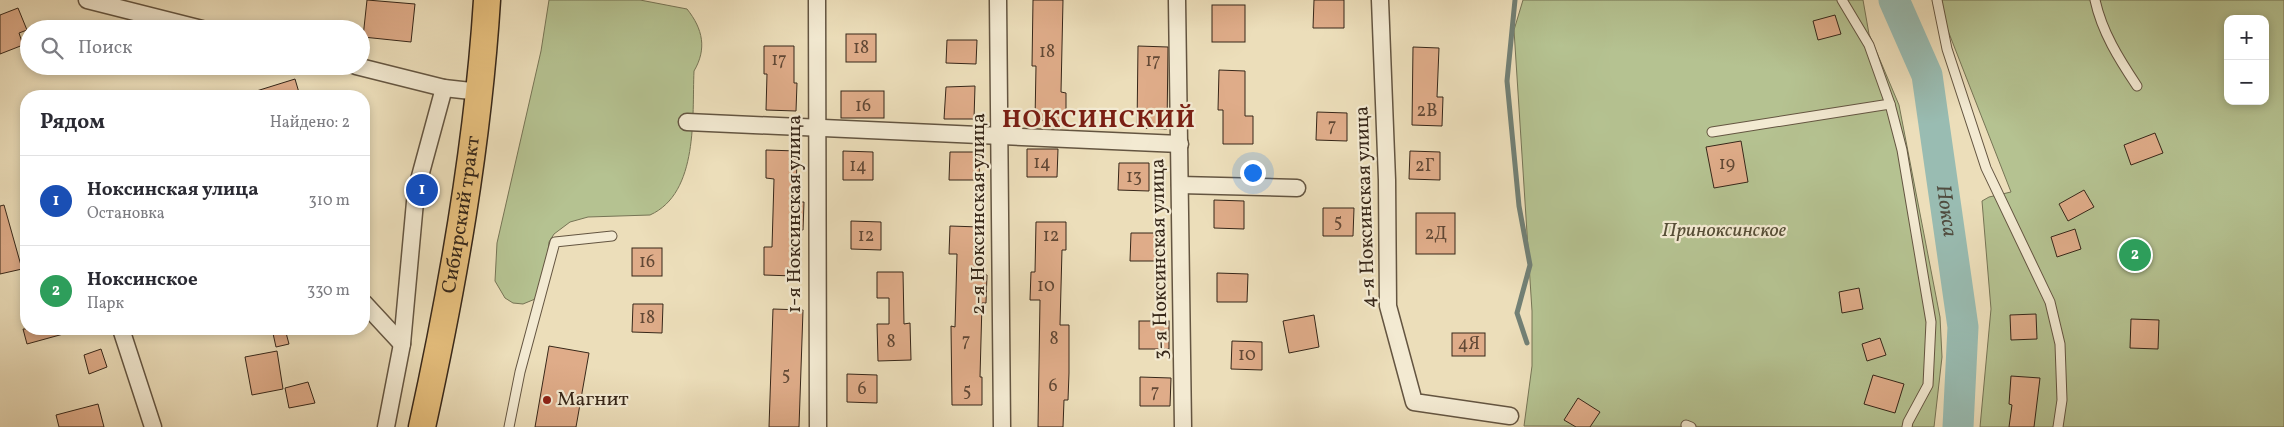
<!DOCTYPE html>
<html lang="ru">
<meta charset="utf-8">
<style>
:root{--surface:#fff;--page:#f2f2f3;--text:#2b2b33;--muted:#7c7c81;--line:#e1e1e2;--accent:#8f2418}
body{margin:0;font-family:Vollkorn,serif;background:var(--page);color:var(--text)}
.controls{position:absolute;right:15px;top:15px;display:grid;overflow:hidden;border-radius:10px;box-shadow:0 2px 8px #0003}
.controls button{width:45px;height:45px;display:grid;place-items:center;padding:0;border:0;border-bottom:1px solid var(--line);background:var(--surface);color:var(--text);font:25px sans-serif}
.you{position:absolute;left:1252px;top:172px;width:18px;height:18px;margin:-12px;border:4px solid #fff;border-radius:50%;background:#1a73e8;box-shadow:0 0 0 8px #1a73e833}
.badge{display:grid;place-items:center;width:32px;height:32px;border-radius:50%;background:var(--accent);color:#fff;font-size:16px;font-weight:700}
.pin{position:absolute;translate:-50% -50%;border:2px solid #fff;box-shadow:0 1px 5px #0006}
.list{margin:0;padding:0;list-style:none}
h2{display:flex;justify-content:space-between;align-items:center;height:65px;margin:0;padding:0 20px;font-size:21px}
h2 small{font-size:16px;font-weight:400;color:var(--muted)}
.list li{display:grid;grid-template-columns:32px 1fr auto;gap:15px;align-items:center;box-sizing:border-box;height:90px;padding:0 20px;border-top:1px solid var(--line)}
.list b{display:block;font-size:19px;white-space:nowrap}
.list p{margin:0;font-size:16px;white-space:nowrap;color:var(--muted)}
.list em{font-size:16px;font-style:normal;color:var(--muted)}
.icon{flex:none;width:28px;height:28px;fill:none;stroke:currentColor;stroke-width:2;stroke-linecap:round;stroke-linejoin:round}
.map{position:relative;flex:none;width:2284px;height:427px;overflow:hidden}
.search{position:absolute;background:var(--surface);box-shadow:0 2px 8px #0003;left:20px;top:20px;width:350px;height:55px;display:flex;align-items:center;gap:12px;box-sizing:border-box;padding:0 18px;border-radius:28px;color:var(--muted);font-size:19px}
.panel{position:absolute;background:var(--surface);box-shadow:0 2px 8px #0003;left:20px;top:90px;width:350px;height:245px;border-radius:20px}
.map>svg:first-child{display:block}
.green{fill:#b5c291;stroke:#767455;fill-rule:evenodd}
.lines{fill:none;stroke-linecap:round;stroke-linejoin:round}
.stream{stroke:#728075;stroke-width:5}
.river{stroke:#99bcb2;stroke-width:31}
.building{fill:#dfac89;stroke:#372719}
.lane-casing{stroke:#645541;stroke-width:11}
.street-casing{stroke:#645541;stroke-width:19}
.primary-casing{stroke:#372719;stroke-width:29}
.lane{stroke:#f3ead2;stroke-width:9}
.street{stroke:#f3ead2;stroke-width:16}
.primary{stroke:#e6bf7d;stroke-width:26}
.poi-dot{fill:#8f2418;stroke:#f3ead2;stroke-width:2}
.labels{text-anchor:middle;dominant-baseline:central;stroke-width:4.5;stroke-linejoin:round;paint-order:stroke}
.number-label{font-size:18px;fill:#614835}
.street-label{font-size:20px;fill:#372719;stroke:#f3ead2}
.park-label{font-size:20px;font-style:italic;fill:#564e37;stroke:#f3ead2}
.poi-label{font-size:20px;fill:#372719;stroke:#f3ead2;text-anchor:start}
.water-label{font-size:21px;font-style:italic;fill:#504c3f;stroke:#f3ead2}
.district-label{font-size:25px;font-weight:bold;letter-spacing:1px;fill:#7a1f14;stroke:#f3ead2}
</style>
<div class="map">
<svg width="2284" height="427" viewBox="0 0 2284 427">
<rect width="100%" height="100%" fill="#ecdeba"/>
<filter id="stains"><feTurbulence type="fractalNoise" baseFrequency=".004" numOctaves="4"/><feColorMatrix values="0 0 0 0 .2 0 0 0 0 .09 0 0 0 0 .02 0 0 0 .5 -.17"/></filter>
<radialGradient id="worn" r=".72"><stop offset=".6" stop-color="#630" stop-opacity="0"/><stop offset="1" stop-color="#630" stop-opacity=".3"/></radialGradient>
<!-- green -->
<g class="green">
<path d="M549 0H640L687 9C703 29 707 49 694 71 692 116 699 193 650 215L588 217 570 222 554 234 549 242 544 287 540 297 523 304 513 303 505 298 495 281 497 243 541 51Z"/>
<path d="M1523 0H1863L1869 34 1899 105 1940 317 1942 357 1934 427 1524 426 1532 366V311L1514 30Z"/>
<path d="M1936 0H2284V427H1980L1991 309 1982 201 1989 197 2011 192ZM2228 19H2265V101H2228Z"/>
</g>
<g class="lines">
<!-- stream -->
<path class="stream" d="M1515 0 1507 81 1519 206 1530 265 1517 313 1527 343"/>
<!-- river -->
<path class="river" id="s1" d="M1894 0 1927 75 1963 327 1958 427"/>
</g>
<!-- building -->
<g class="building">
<path d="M367 0 415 4 411 42 363 37Z"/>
<path d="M1033 0H1063L1061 92 1066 93V121L1035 120 1036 66H1032Z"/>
<path d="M1314 0H1344V28H1313Z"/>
<rect x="1212" y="5" width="33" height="37"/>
<path d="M18 8 27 30 19 33 23 45 0 54V15Z"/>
<path d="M1835 15 1841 34 1818 40 1813 21Z"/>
<rect x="846" y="34" width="30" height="28"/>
<path d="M947 40H977L976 64 946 63Z"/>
<path d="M764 46H794V83H797L796 111 766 110 767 74H764Z"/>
<path d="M1138 46 1168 47 1167 129 1137 128Z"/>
<path d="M1413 47 1439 48 1437 97H1443L1442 126 1412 125Z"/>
<path d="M1219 70 1245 71V116H1253V144H1223V110H1218Z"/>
<path d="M295 79 300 96H250V93Z"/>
<path d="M975 86 974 119H944L946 87Z"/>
<rect x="841" y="91" width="43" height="27"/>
<path d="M1317 112 1347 113V141L1316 140Z"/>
<path d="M2155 133 2163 153 2131 165 2124 145Z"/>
<path d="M1741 141 1748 182 1714 188 1706 147Z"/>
<path d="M1027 149H1058L1057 177H1027Z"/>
<path d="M766 150 797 151 796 202H804L803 230H795L794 276 764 275V247H772L774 179 766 178Z"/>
<path d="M843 151 873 152V180H843Z"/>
<path d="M1410 151 1440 152V180L1409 179Z"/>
<path d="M950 152H980L979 180H949Z"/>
<path d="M1119 163H1149V191L1118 190Z"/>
<path d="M2084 190 2094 207 2068 221 2059 204Z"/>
<path d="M1214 200 1244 201V229L1214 228Z"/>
<path d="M4 205 22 269 0 274V206Z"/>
<path d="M1323 208H1354L1353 236H1323Z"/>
<rect x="1416" y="213" width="39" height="41"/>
<path d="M851 221 881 222V250L851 249Z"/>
<path d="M1036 222H1066V250H1062L1060 325H1069V373L1068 400H1064L1063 427H1038L1040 300H1030L1031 272H1035Z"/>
<path d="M950 226 980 227 979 275H987L986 303H982L980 377H982V405H952L951 326 955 327 957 254H949Z"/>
<path d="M2075 229 2081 249 2057 257 2051 237Z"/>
<path d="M1131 233H1161L1160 261H1130Z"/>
<rect x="632" y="248" width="30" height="28"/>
<path d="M877 272H903L904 324 910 323 911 360 878 361 877 324H889V298H877Z"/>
<path d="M1217 273 1248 274 1247 302H1217Z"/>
<path d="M1859 288 1863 309 1842 313 1839 292Z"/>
<path d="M633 304H663L662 333 632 332Z"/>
<path d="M773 309 803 310 799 427H769Z"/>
<path d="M2036 314 2037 339 2011 340 2010 315Z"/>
<path d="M1314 315 1319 347 1289 353 1283 321Z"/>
<path d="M2131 319 2159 320 2158 349 2130 348Z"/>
<rect x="1139" y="321" width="30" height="28"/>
<path d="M23 329H66L67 333 27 344Z"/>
<path d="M272 329H285L289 344 276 347Z"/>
<rect x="1452" y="333" width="33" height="23"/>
<path d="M1880 338 1886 355 1867 361 1862 344Z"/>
<path d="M1232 341 1262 342V370L1231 369Z"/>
<path d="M549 346 589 353 576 427H535Z"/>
<path d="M101 349 107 367 89 374 84 355Z"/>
<path d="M277 351 283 389 252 395 245 357Z"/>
<path d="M847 374 877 375V403L847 402Z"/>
<path d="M1873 375 1904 384 1895 413 1864 404Z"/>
<path d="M2011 376 2040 378 2034 427H2009L2012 405 2009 404Z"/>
<path d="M1140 377 1171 378 1170 406H1140Z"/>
<path d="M308 382 315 403 289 408 285 388Z"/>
<path d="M1578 398 1600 412 1590 427H1576L1564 420Z"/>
<path d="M98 404 104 427H59L56 415Z"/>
</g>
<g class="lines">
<!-- lane casing -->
<g class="lane-casing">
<g id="lane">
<path d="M1842 0 1869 45 1890 104 1902 150 1931 322 1928 385 1908 422 1907 427"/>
<path d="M1937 0 1947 49 1986 168 2050 302 2060 344 2062 400 2058 427"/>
<path d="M2095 0C2102 32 2119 59 2137 86"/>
<path d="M1712 132 1890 104"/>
<path d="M1686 425 1691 427"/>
<path d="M509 427 520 372 555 242 612 236"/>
</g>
</g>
<!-- street casing -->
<g class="street-casing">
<g id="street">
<path d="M87 0 202 29"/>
<path d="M817 0 818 427"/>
<path d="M998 0 1002 427"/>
<path d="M1177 0 1183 427"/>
<path d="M1380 0 1387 180 1388 306 1414 402 1510 416"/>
<path d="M356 66 444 88 480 92"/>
<path d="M687 122 1180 144"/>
<path d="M1180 185 1297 188"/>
<path d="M364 303 402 344"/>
<path d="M121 329 153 427"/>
<path d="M386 427 402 344 416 191 444 88"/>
</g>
</g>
<!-- primary casing -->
<g class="primary-casing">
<g id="primary">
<path id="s2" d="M422 427C453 286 478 144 487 0"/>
</g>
</g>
<!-- lane -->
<use href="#lane" class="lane"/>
<!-- street -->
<use href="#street" class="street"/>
<!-- primary -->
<use href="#primary" class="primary"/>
</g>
<!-- markers -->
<circle class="poi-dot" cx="547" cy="400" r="5"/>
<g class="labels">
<!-- number labels -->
<g class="number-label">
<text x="861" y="48">18</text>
<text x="1047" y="52">18</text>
<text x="779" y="60">17</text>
<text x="1153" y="61">17</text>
<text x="863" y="106">16</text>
<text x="1427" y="111">2В</text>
<text x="1332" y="126">7</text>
<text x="1042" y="163">14</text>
<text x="1727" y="164">19</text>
<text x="858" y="166">14</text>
<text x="1425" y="166">2Г</text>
<text x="1134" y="177">13</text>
<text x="1338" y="222">5</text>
<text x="1436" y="234">2Д</text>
<text x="866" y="236">12</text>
<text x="1051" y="236">12</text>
<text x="647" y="262">16</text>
<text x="1046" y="286">10</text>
<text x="647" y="318">18</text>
<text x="1054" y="339">8</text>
<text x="966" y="341">7</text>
<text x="891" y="342">8</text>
<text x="1469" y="344">4Я</text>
<text x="1247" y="355">10</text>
<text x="786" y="375">5</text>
<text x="1053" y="386">6</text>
<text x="862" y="389">6</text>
<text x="967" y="391">5</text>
<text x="1155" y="392">7</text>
</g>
<!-- street labels -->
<g class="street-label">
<text transform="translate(1366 207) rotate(-92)">4-я Ноксинская улица</text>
<text stroke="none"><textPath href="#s2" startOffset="216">Сибирский тракт</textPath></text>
<text transform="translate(795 214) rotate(-90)">1-я Ноксинская улица</text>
<text transform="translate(979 214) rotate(-90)">2-я Ноксинская улица</text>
<text transform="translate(1160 259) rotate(-91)">3-я Ноксинская улица</text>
</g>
<!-- park labels -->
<g class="park-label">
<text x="1724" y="231">Приноксинское</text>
</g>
<!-- poi labels -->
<g class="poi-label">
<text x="557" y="400">Магнит</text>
</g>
<!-- water labels -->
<g class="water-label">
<text stroke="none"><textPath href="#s1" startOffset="219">Нокса</textPath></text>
</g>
<!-- district labels -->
<g class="district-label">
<text x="1099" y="120">НОКСИНСКИЙ</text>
</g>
</g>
<rect width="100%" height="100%" filter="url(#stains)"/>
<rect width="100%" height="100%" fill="url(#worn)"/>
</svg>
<div class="controls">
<button>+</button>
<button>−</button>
</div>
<div class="you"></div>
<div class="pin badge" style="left:422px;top:190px;background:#1a4fb4">1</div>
<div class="pin badge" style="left:2135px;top:255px;background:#2e9e5b">2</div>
<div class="search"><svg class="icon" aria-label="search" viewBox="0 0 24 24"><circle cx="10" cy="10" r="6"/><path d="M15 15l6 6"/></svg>Поиск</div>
<section class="panel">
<h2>Рядом<small>Найдено: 2</small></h2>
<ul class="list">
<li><span class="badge" style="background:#1a4fb4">1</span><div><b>Ноксинская улица</b><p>Остановка</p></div><em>310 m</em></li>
<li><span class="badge" style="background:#2e9e5b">2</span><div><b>Ноксинское</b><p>Парк</p></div><em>330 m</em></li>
</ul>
</section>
</div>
